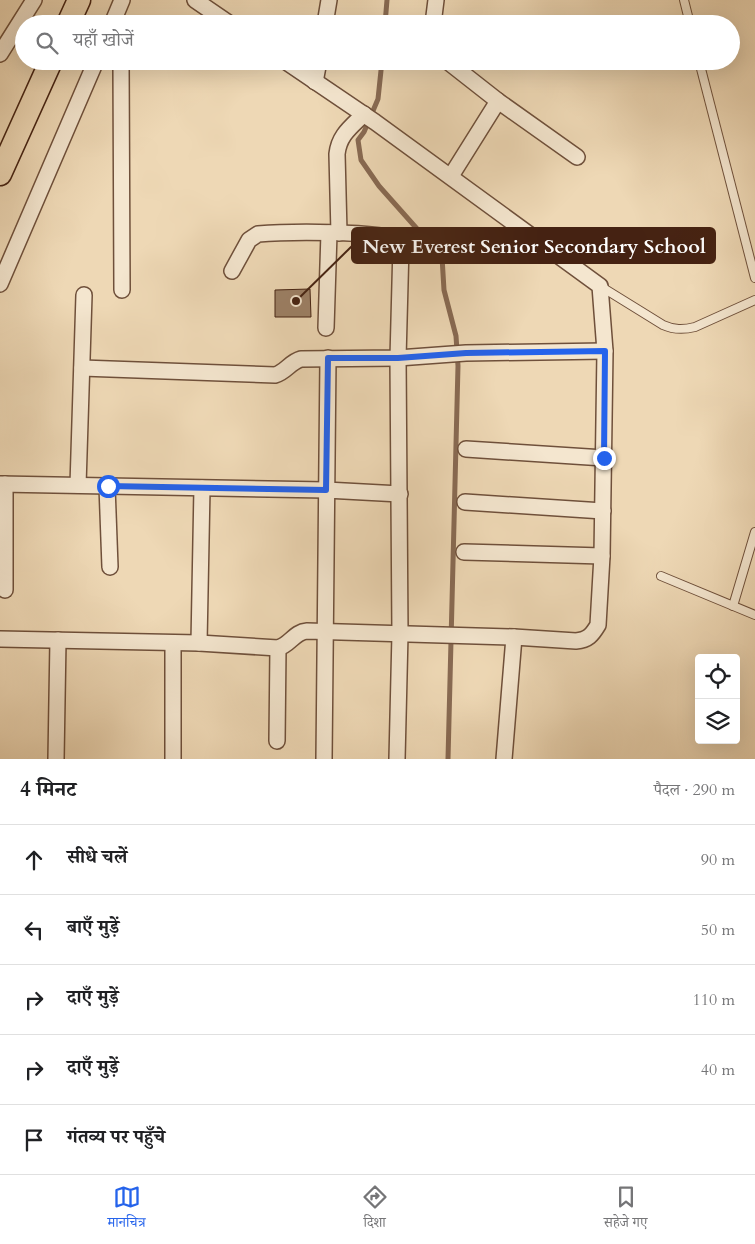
<!DOCTYPE html>
<html lang="hi">
<meta charset="utf-8">
<style>
:root{--surface:#fff;--page:#f2f2f2;--text:#202124;--muted:#757577;--line:#e0e0e0;--accent:#2563eb}
body{margin:0;font-family:Cardo,"Noto Serif Devanagari",serif;background:var(--page);color:var(--text)}
.controls{position:absolute;right:15px;bottom:15px;display:grid;overflow:hidden;border-radius:5px;box-shadow:0 5px 20px #0002}
.controls button{width:45px;height:45px;display:grid;place-items:center;padding:0;border:0;border-bottom:1px solid var(--line);background:var(--surface);color:var(--text);font:25px sans-serif}
.stop{position:absolute;width:15px;height:15px;margin:-11px;border:4px solid #2563eb;border-radius:50%;background:#fff}
.stop.end{background:#2563eb;border-color:#fff;box-shadow:0 1px 5px #0008}
.list{margin:0;padding:0;list-style:none}
h2{display:flex;justify-content:space-between;align-items:center;height:65px;margin:0;padding:0 20px;font-size:21px}
h2 small{font-size:16px;font-weight:400;color:var(--muted)}
.list li{display:grid;grid-template-columns:32px 1fr auto;gap:15px;align-items:center;box-sizing:border-box;height:70px;padding:0 20px;border-top:1px solid var(--line)}
.list b{display:block;font-size:19px;white-space:nowrap}
.list em{font-size:16px;font-style:normal;color:var(--muted)}
.icon{flex:none;width:28px;height:28px;fill:none;stroke:currentColor;stroke-width:2;stroke-linecap:round;stroke-linejoin:round}
.map{position:relative;flex:none;width:755px;height:759px;overflow:hidden}
.search{position:absolute;background:var(--surface);box-shadow:0 5px 20px #0002;left:15px;right:15px;top:15px;height:55px;display:flex;align-items:center;gap:12px;box-sizing:border-box;padding:0 18px;border-radius:28px;color:var(--muted);font-size:19px}
.sheet{height:415px;background:var(--surface)}
nav{display:flex;justify-content:space-around;align-items:center;box-sizing:border-box;height:70px;border-top:1px solid var(--line);background:var(--surface);font-size:14px;color:var(--muted)}
nav a{display:grid;justify-items:center;gap:2px}
nav .on{color:var(--accent)}
.map>svg:first-child{display:block}
.lines{fill:none;stroke-linecap:round;stroke-linejoin:round}
.stream{stroke:#886a53;stroke-width:5}
.building{fill:#9d8167;stroke:#452212}
.service-casing{stroke:#6f503b;stroke-width:10}
.minor-casing{stroke:#6f503b;stroke-width:18}
.primary-casing{stroke:#452212;stroke-width:25}
.service{stroke:#f4e6cf;stroke-width:8}
.minor{stroke:#f4e6cf;stroke-width:15}
.primary{stroke:#eed8b5;stroke-width:22}
.route{stroke:#2563eb;stroke-width:6}
.leader{fill:none;stroke:#452212;stroke-width:2}
.callout-dot{fill:#452212;stroke:#f4e6cf;stroke-width:2}
.callout{fill:#452212;stroke:#452212;stroke-width:2}
.callout-label{font-size:20px;text-anchor:middle;font-weight:bold;fill:#fff}
</style>
<div class="map">
<svg width="755" height="759" viewBox="0 0 755 759">
<rect width="100%" height="100%" fill="#eed8b5"/>
<filter id="stains"><feTurbulence type="fractalNoise" baseFrequency=".004" numOctaves="4"/><feColorMatrix values="0 0 0 0 .2 0 0 0 0 .09 0 0 0 0 .02 0 0 0 .5 -.17"/></filter>
<radialGradient id="worn" r=".72"><stop offset=".6" stop-color="#630" stop-opacity="0"/><stop offset="1" stop-color="#630" stop-opacity=".3"/></radialGradient>
<g class="lines">
<!-- stream -->
<g class="stream">
<path d="M385 24 387 0"/>
<path d="M382 61 378 99 364 132 358 140 361 160 379 186 419 231 439 247 442 257 444 290 456 336 458 366 448 759"/>
</g>
</g>
<!-- building -->
<path class="building" d="M310 289 311 317H275V290Z"/>
<g class="lines">
<!-- service casing -->
<g class="service-casing">
<g id="service">
<path d="M684 0 690 24"/>
<path d="M699 61 755 278"/>
<path d="M600 286 663 325C674 330 683 330 695 327L755 300"/>
<path d="M661 576 755 615"/>
<path d="M733 606 755 532"/>
</g>
</g>
<!-- minor casing -->
<g class="minor-casing">
<g id="minor">
<path d="M195 0 230 24"/>
<path d="M112 24 122 0"/>
<path d="M325 24 329 0"/>
<path d="M433 24 436 0"/>
<path d="M0 54 34 0"/>
<path d="M121 61 122 290"/>
<path d="M447 61 498 101 577 157"/>
<path d="M315 82 319 61"/>
<path d="M451 176 498 101"/>
<path d="M339 233 337 154C339 135 351 127 364 114"/>
<path d="M232 271 249 240 258 234C282 232 382 230 400 241L401 246 398 358 400 634 397 759"/>
<path d="M0 284 96 61"/>
<path d="M326 328 329 233"/>
<path d="M82 368 275 375C286 372 290 362 301 359L398 358 466 353 605 351"/>
<path d="M466 449 604 458"/>
<path d="M0 484 326 490 400 494"/>
<path d="M78 485 84 295"/>
<path d="M107 486 110 567"/>
<path d="M465 502 603 511"/>
<path d="M464 552 602 556"/>
<path d="M5 590V484"/>
<path d="M0 639 199 643 278 648C290 645 294 632 307 631L514 637 576 641C588 640 592 635 598 625L602 556 605 351 600 286 375 122 285 61"/>
<path d="M199 643 202 488"/>
<path d="M277 741 278 648"/>
<path d="M56 759 58 640"/>
<path d="M173 759V643"/>
<path d="M324 759 328 358"/>
<path d="M504 759 514 637"/>
</g>
</g>
<!-- primary casing -->
<g class="primary-casing">
<g id="primary">
<path d="M68 24 79 0"/>
<path d="M0 174 51 61"/>
</g>
</g>
<!-- service -->
<use href="#service" class="service"/>
<!-- minor -->
<use href="#minor" class="minor"/>
<!-- primary -->
<use href="#primary" class="primary"/>
</g>
<g class="lines">
<!-- route -->
<path class="route" d="M108 486 326 490 328 358H398L466 353 605 351 604 458"/>
</g>
<!-- callouts -->
<path class="leader" d="M296 301L352 246"/>
<circle class="callout-dot" cx="296" cy="301" r="5"/>
<rect class="callout" x="352" y="228" width="363" height="35" rx="5"/>
<g class="callout-label">
<text x="534" y="253">New Everest Senior Secondary School</text>
</g>
<rect width="100%" height="100%" filter="url(#stains)"/>
<rect width="100%" height="100%" fill="url(#worn)"/>
</svg>
<div class="controls">
<button><svg class="icon" aria-label="locate" viewBox="0 0 24 24"><circle cx="12" cy="12" r="6"/><path d="M12 2v4M12 18v4M2 12h4M18 12h4"/></svg></button>
<button><svg class="icon" aria-label="layers" viewBox="0 0 24 24"><path d="M12 4l9 5-9 5-9-5zM3 14l9 5 9-5"/></svg></button>
</div>
<div class="stop" style="left:108px;top:486px"></div>
<div class="stop end" style="left:604px;top:458px"></div>
<div class="search"><svg class="icon" aria-label="search" viewBox="0 0 24 24"><circle cx="10" cy="10" r="6"/><path d="M15 15l6 6"/></svg>यहाँ खोजें</div>
</div>
<section class="sheet">
<h2>4 मिनट<small>पैदल · 290 m</small></h2>
<ul class="list">
<li><svg class="icon" aria-label="ahead" viewBox="0 0 24 24"><path d="M12 20V5M6 11l6-6 6 6"/></svg><div><b>सीधे चलें</b></div><em>90 m</em></li>
<li><svg class="icon" aria-label="left" viewBox="0 0 24 24"><path d="M17 20v-9H6M10 6l-5 5 5 5"/></svg><div><b>बाएँ मुड़ें</b></div><em>50 m</em></li>
<li><svg class="icon" aria-label="right" viewBox="0 0 24 24"><path d="M7 20v-9h11M14 6l5 5-5 5"/></svg><div><b>दाएँ मुड़ें</b></div><em>110 m</em></li>
<li><svg class="icon" aria-label="right" viewBox="0 0 24 24"><path d="M7 20v-9h11M14 6l5 5-5 5"/></svg><div><b>दाएँ मुड़ें</b></div><em>40 m</em></li>
<li><svg class="icon" aria-label="arrive" viewBox="0 0 24 24"><path d="M6 21V4h12l-3 4 3 4H6"/></svg><div><b>गंतव्य पर पहुँचे</b></div></li>
</ul>
</section>
<nav>
<a class="on"><svg class="icon" aria-label="map" viewBox="0 0 24 24"><path d="M3 6l6-2 6 2 6-2v14l-6 2-6-2-6 2zM9 4v14M15 6v14"/></svg>मानचित्र</a>
<a><svg class="icon" aria-label="directions" viewBox="0 0 24 24"><path d="M12 3l9 9-9 9-9-9zM9 14v-3h6M13 9l2 2-2 2"/></svg>दिशा</a>
<a><svg class="icon" aria-label="saved" viewBox="0 0 24 24"><path d="M7 4h10v16l-5-4-5 4z"/></svg>सहेजे गए</a>
</nav>
